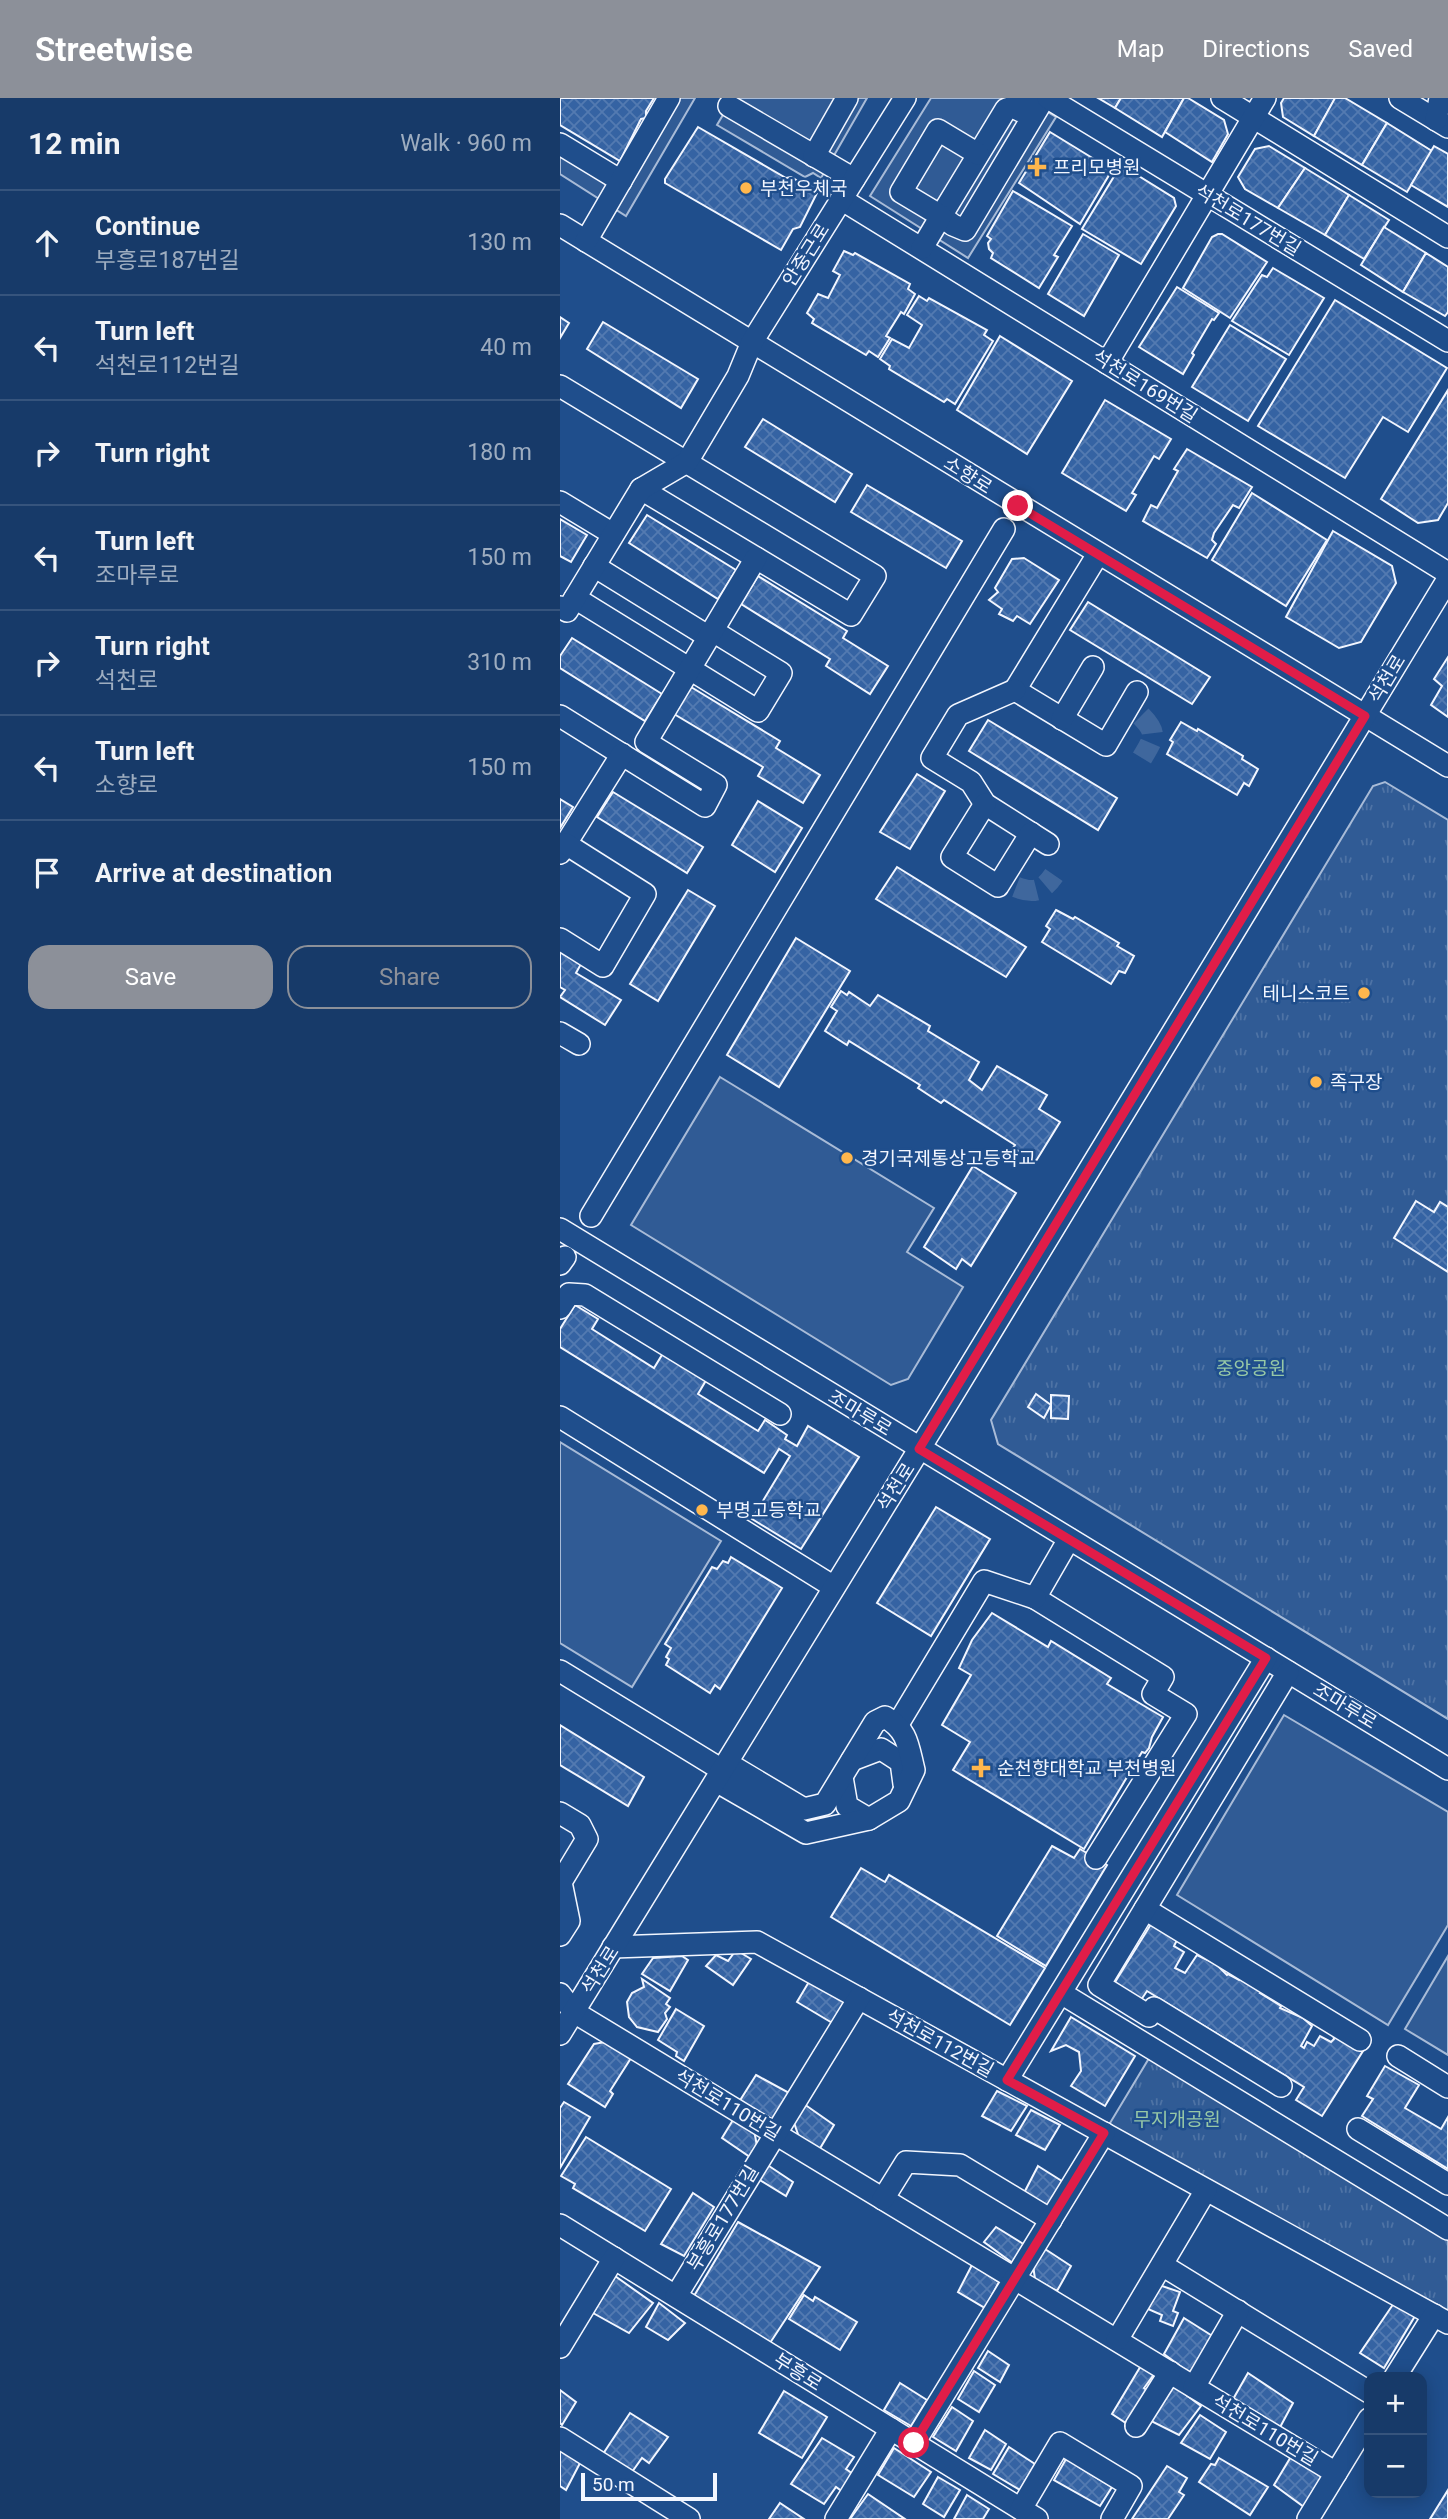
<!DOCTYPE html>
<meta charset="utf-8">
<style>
:root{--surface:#173a69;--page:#20416f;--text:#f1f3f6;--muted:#9eadc0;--line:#36547d;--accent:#8c9099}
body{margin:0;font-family:Roboto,"Noto Sans KR",sans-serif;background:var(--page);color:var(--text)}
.controls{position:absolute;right:21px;bottom:21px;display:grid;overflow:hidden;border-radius:14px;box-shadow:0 4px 18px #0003}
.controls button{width:63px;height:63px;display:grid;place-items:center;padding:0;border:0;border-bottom:2px solid var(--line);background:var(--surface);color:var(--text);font:35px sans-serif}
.scale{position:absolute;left:21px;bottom:18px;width:136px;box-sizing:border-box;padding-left:7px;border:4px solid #f2f6ff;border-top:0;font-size:19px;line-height:24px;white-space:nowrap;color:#f2f6ff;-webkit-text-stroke:5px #1f4e8c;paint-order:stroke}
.stop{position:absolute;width:21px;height:21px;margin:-16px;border:5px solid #e11d48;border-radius:50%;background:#fff}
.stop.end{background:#e11d48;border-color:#fff;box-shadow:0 2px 7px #0008}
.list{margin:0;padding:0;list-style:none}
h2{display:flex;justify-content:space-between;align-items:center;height:91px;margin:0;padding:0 28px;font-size:30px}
h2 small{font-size:23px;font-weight:400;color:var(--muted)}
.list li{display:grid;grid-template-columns:46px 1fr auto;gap:21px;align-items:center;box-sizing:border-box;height:105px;padding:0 28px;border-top:2px solid var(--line)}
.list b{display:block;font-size:26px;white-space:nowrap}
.list p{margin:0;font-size:23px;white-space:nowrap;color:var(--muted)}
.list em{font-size:23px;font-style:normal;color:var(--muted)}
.actions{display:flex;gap:14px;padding:21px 28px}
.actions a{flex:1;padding:16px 0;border:2px solid var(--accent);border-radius:21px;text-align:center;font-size:24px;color:var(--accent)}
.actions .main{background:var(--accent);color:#fff}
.icon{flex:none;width:38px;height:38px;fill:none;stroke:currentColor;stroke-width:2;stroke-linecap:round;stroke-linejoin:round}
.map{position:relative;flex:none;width:888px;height:2421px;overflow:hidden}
header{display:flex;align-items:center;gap:42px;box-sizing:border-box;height:98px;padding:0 35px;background:var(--accent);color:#fff}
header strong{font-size:33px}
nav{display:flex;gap:38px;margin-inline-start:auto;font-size:24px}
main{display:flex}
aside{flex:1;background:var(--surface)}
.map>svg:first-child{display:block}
.built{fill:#305b95;stroke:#a8bbd7;stroke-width:2}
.park{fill:url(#park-tufts);stroke:#a8bbd7;stroke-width:2}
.building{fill:url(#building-cross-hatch);stroke:#f2f6ff;stroke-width:2}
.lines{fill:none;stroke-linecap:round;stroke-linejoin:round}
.minor-tunnel{stroke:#3f679d;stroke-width:21;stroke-dasharray:21 10;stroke-linecap:butt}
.minor-casing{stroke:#f2f6ff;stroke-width:24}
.minor{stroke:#1f4e8c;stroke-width:21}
.route{stroke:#e11d48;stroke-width:9}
.poi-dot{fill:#ffb74d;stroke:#1f4e8c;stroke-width:2.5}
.labels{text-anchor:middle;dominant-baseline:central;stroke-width:5;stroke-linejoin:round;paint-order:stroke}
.poi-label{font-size:19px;fill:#f2f6ff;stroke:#1f4e8c;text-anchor:start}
.street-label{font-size:19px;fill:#f2f6ff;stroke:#1f4e8c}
.park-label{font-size:19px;fill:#97c8a6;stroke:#1f4e8c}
</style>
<header>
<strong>Streetwise</strong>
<nav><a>Map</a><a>Directions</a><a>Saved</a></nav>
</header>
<main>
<aside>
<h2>12 min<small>Walk · 960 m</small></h2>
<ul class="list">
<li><svg class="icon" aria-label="ahead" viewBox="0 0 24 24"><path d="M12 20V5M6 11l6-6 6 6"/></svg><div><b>Continue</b><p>부흥로187번길</p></div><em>130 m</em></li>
<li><svg class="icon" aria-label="left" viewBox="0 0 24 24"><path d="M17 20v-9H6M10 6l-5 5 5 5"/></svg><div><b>Turn left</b><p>석천로112번길</p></div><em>40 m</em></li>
<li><svg class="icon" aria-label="right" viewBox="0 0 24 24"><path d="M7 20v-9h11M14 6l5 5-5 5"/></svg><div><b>Turn right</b></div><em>180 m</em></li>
<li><svg class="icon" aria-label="left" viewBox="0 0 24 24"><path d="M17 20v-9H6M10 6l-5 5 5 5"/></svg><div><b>Turn left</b><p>조마루로</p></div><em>150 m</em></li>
<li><svg class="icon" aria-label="right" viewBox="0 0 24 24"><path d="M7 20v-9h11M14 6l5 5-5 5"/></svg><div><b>Turn right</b><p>석천로</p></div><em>310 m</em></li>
<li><svg class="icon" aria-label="left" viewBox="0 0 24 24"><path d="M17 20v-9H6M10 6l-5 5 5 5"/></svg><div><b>Turn left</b><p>소향로</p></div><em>150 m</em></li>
<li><svg class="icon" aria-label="arrive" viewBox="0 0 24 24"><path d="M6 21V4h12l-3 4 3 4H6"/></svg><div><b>Arrive at destination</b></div></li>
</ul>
<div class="actions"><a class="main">Save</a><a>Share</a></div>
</aside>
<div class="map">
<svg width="888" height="2421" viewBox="0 0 888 2421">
<defs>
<pattern id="park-tufts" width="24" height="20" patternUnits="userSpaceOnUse" patternTransform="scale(1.75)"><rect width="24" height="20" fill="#305b95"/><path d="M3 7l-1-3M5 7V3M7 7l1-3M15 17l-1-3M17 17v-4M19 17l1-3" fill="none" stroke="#4e73a5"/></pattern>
<pattern id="building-cross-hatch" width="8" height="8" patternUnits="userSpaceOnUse" patternTransform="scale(1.75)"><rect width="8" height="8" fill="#3563a3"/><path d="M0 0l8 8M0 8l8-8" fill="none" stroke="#537ab1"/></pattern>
</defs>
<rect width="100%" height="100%" fill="#1f4e8c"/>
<!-- built -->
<g class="built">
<path d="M119 0H135L66 118 0 76V57L62 96Z"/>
<path d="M173 0H307L261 80 253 75 245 79 157 27Z"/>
<path d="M371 0H464L496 19 408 160 310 98Z"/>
<path d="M160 979 374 1110 347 1154 403 1189 348 1281 331 1287 71 1127Z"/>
<path d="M0 1344 161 1443 72 1589 0 1545Z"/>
<path d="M724 1617 888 1714V1827L828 1927 617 1797Z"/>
<path d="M888 1858V1957L845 1931Z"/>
</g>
<!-- park -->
<g class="park">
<path d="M825 684 888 722V1621L438 1346 431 1322 813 688Z"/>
<path d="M594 1952 888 2131V2224L544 2035Z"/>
</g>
<!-- building -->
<g class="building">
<path d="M0 0H94L86 13V20L81 21 60 63 0 27Z"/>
<path d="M538 0H561L555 10Z"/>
<path d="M561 0H624L602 39 555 10Z"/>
<path d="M624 0H628L664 22 668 36 652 64 605 34Z"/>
<path d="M724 0H774L775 1 754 38 723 19 721 5Z"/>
<path d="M785 0 827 25 802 67 754 38 775 0Z"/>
<path d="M827 25 872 53 847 94 802 67Z"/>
<path d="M138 29 226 80 231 79 247 88 253 86 259 91 240 129 233 131 221 152 105 85V81Z"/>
<path d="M490 34 552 72 520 126 459 85Z"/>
<path d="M709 48 745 70 718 110 685 91 678 79 695 51Z"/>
<path d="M874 48 888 56V109L851 87Z"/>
<path d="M561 67 614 100 616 108 581 166 522 131Z"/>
<path d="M745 70 789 97 765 137 718 110Z"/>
<path d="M453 93 512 128 494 157 498 159 479 190 431 160 433 155 429 151 428 145 431 141 427 138Z"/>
<path d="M789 97 829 122 804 161 765 137Z"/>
<path d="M824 129 866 155 843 194 801 167Z"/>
<path d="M523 136 559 157 524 218 488 196Z"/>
<path d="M658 136H662L707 164 670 220 623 190 652 139Z"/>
<path d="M284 153 293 157 295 155 350 186 348 191 355 196 344 216 341 214 326 238 330 240 318 259 309 253 306 257 252 225 254 221 247 215 258 196 268 200 280 177 273 173Z"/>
<path d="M866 155 888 169V214L885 218 843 194Z"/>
<path d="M713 170 764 200 729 257 672 223 702 177 707 179Z"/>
<path d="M617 189 659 215 654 222 652 221 632 255 634 257 623 276 579 249Z"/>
<path d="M359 198 367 203 369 200 427 232 424 237 433 243 395 306 387 301 384 304 329 271 330 268 320 261 332 241 349 250 362 227 347 217Z"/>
<path d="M775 202 887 270 848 334 823 319 785 380 698 328Z"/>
<path d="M0 219 9 225 0 240Z"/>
<path d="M43 224 138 281 121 310 27 251Z"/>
<path d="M670 227 726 261 688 323 632 289Z"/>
<path d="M440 238 512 283 467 356 397 312Z"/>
<path d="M888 292V405L878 422 858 425 821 401Z"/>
<path d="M545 302 611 341 599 361 594 358 572 395 576 397 566 413 502 375Z"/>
<path d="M203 321 292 376 275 404 185 349Z"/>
<path d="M627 351 692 389 679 410 673 407 654 435 652 442 656 446 647 460 583 423 591 407 597 410 618 373 614 371Z"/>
<path d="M307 387 402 443 386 470 291 414Z"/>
<path d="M692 395 767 442 726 508 652 462Z"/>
<path d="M87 417 176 472 158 501 69 445Z"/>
<path d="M0 421 27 437 11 464 0 458Z"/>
<path d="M773 433 832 468 836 485 801 544 779 550 726 519Z"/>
<path d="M464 460 499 482 470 526 457 518 453 523 439 516 442 511 429 502 438 494 435 490 452 461Z"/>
<path d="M198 478 287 533 283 540 328 568 310 596 266 568 270 561 181 506Z"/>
<path d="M528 504 650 579 632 606 510 532Z"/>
<path d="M12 540 102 596 85 623 0 570V558Z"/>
<path d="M888 559V619L871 607 882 588 874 581Z"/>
<path d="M131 589 220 643 216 650 260 677 243 705 198 678 203 669 114 616Z"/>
<path d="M428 622 557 700 538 732 409 653Z"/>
<path d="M621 624 637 633 638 631 683 658 682 661 698 671 689 688 684 685 677 697 607 656 613 644 610 642Z"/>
<path d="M357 676 385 693 350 751 320 734Z"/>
<path d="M53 694 143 749 127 775 37 719Z"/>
<path d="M0 701 13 709 0 730Z"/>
<path d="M198 703 242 730 215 774 172 747Z"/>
<path d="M337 769 466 849 446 879 316 801Z"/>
<path d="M128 792 155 808 98 903 70 886Z"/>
<path d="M496 812 513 821 515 819 559 845 557 848 574 858 565 875 559 873 551 886 482 844 490 831 486 828Z"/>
<path d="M236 840 290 873 219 989 167 957Z"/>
<path d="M0 854 21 866 16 875 61 902 45 927 0 899 5 892 0 889Z"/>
<path d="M281 893 287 897 289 894 310 908 318 897 370 928 368 933 419 964 409 982 422 992 437 968 487 997 479 1011 500 1024 476 1063 453 1050 455 1047 384 1002 381 1005 358 990 360 987 289 943 287 947 265 933 277 913 271 909Z"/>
<path d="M413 1068 456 1095 411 1168 402 1161 396 1171 364 1149Z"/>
<path d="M856 1103 874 1114 880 1104 888 1109V1174L834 1140Z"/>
<path d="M15 1207 38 1221 32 1231 94 1270 105 1252 148 1279 138 1296 198 1333 205 1322 227 1337 225 1341 237 1348 248 1328 299 1359 241 1451 192 1421 230 1358 219 1351 204 1375 0 1249V1231Z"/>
<path d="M476 1296 491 1307 484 1320 468 1309Z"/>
<path d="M491 1297 509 1298 508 1321 491 1320Z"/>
<path d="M376 1409 430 1441 371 1538 317 1505Z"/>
<path d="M171 1459 222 1490 160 1591 155 1587 150 1595 106 1567 109 1561 106 1559 111 1550 105 1546 152 1469 157 1471 163 1463 168 1465Z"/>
<path d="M432 1515 488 1549 491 1543 551 1580 547 1586 603 1619 592 1639 589 1650 585 1655 582 1654 524 1751 393 1672 410 1644 382 1627 411 1577 399 1570 412 1542Z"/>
<path d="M0 1627 84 1679 68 1708 0 1667Z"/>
<path d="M492 1748 514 1760 520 1751 547 1767 486 1868 437 1838Z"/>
<path d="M301 1770 325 1784 329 1777 485 1870 450 1927 271 1819Z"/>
<path d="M593 1823 617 1842 614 1848 624 1854 615 1870 625 1875 637 1857 656 1866 667 1877 668 1876 679 1882 680 1880 702 1893 700 1895 721 1908 720 1910 743 1920 752 1928 741 1948 744 1950 747 1944 754 1948 760 1938 771 1944 774 1941 773 1936 779 1938 803 1953 762 2018 736 2002 744 1989 587 1893 579 1905 552 1889Z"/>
<path d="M176 1852 191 1861 173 1887 146 1868 156 1857 168 1863Z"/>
<path d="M122 1858 128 1862 110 1893 82 1876 93 1860Z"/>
<path d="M82 1881 110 1900 106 1906 110 1909 105 1915 107 1921 98 1934 77 1929 69 1919 67 1904 72 1895 84 1889Z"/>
<path d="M250 1882 284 1900V1910L274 1926 237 1904Z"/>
<path d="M116 1911 144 1928 124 1963 116 1958 117 1954 98 1942Z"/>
<path d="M511 1919 575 1958 545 2008 511 1988 521 1973 519 1954 506 1947 491 1953Z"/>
<path d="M45 1944 71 1960 50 1993 53 1996 45 2009 8 1986 34 1946Z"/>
<path d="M825 1968 859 1987 845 2010 881 2031 888 2019V2071L802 2018 813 2001 807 1998Z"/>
<path d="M196 1977 233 1997 212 2025 179 2004Z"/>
<path d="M437 1993 467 2008 451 2033 422 2018Z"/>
<path d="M4 2004 30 2019 0 2070V2010Z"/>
<path d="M244 2006 274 2027 259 2052 239 2039 233 2022Z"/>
<path d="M471 2012 500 2027 485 2052 456 2037Z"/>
<path d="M173 2022 194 2032 197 2048 190 2059 162 2040Z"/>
<path d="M26 2039 111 2091 85 2133 13 2090 15 2086 1 2078Z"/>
<path d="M206 2066 233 2084 226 2098 198 2081Z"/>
<path d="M478 2068 505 2085 490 2111 464 2095Z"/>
<path d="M133 2095 154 2109 124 2158 101 2146Z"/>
<path d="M178 2124 260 2169 210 2245 134 2198Z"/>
<path d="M436 2129 465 2147 454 2166 424 2144Z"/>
<path d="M485 2151 511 2168 497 2193 475 2181 473 2167Z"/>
<path d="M412 2167 439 2184 425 2210 398 2194Z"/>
<path d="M55 2178 93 2205 69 2235 33 2215Z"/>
<path d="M599 2187 620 2194 613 2213 618 2215 613 2228 600 2223 602 2217 588 2211Z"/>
<path d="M244 2197 253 2203 255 2199 297 2224 280 2252 229 2221Z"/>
<path d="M99 2205 125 2225 108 2242 86 2229Z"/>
<path d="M834 2205 855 2218 824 2270 800 2255Z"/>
<path d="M624 2220 654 2239 631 2276 604 2256Z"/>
<path d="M428 2253 449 2267 440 2284 418 2270Z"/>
<path d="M582 2266 595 2275 584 2290 589 2294 569 2327 552 2316Z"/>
<path d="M414 2273 435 2287 419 2314 398 2301Z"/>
<path d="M688 2275 733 2305 718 2333 672 2303Z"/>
<path d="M340 2285 367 2302 351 2328 324 2312Z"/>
<path d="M614 2288 641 2308 619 2337 589 2322Z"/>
<path d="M0 2292 16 2304 2 2327 0 2325Z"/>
<path d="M224 2293 267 2319 242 2360 199 2335Z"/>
<path d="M392 2309 413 2323 396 2353 373 2339Z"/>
<path d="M70 2315 108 2339 89 2365 82 2360 72 2374 43 2356Z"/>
<path d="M640 2317 666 2334 650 2361 621 2345Z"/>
<path d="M425 2332 446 2346 431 2372 409 2360Z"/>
<path d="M262 2340 294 2359 286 2371 293 2376 283 2394 276 2389 264 2406 231 2386Z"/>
<path d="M449 2349 475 2366 460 2392 433 2376Z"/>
<path d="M334 2350 371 2374 354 2399 318 2377Z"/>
<path d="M0 2352 20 2365 6 2392 0 2388Z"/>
<path d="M732 2357 763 2377 744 2409 714 2387Z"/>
<path d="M659 2360 708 2389 690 2417 639 2384 651 2366 655 2367Z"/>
<path d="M506 2361 520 2367 519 2369 552 2389 540 2408 494 2382Z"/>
<path d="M607 2368 627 2380 619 2394 624 2397 608 2421H572Z"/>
<path d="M378 2379 400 2392 384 2419 363 2406Z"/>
<path d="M888 2392V2421H870Z"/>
<path d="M308 2396 345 2421H290Z"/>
<path d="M407 2397 429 2411 423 2421H394Z"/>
<path d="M220 2405 244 2421H209Z"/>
</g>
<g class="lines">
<!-- minor-tunnel -->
<g class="minor-tunnel">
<path d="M581 618C598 635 594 640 582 660"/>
<path d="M456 789C474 796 483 793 494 777"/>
</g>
<!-- minor casing -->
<g class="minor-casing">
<g id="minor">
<path d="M469 0 461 13 453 9 446 11 381 118 393 127 405 132 484 0"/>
<path d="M488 0 888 243"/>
<path d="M662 0 888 139"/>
<path d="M840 0 888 29"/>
<path d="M169 8 294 81"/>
<path d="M876 22 880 0"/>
<path d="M0 46 61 83"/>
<path d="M254 58 287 0"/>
<path d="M281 101 888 475"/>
<path d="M0 127 888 668"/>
<path d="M26 143 109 0"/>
<path d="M362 150 381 118 341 94 378 32 418 56"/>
<path d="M547 265 705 0"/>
<path d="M0 288 315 478 291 517 81 391"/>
<path d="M0 404 53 436"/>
<path d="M538 456 455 592 546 647 577 594"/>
<path d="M34 468 149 539"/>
<path d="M15 500 198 613 221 575 153 533"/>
<path d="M0 509 7 513 81 391 127 364 178 278 192 244 345 0"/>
<path d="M455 592 398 617 372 660 411 684 425 706 488 746"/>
<path d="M0 618 145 708 156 687 86 644 196 460"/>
<path d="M502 621 533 569"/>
<path d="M425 706 392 759 438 788 471 735"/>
<path d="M0 755 62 656"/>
<path d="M0 841 43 868 85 796 6 746"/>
<path d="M0 935 19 946"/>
<path d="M31 1118 444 431"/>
<path d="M0 1131 888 1671"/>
<path d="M0 1166 5 1159"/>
<path d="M0 1210 9 1196 25 1197 220 1316"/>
<path d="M0 1319 274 1489"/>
<path d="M509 1441 475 1500 603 1579 593 1596 626 1616 536 1760"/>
<path d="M0 1573 162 1672"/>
<path d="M338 1626 424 1483 475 1500"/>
<path d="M292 1662 321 1651 341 1664 344 1686"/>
<path d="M282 1679 287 1708 309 1721"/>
<path d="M156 1683 246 1735 309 1721 339 1703 354 1672C348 1648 348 1632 325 1619L315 1624 265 1706 244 1711 167 1665"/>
<path d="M0 1715 20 1727 27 1741 1 1784 9 1823 0 1837"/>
<path d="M585 1811 800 1942"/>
<path d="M53 1849 197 1844 888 2225"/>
<path d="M501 1895 888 2131"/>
<path d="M0 1896 14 1914 776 2375"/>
<path d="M0 1936 387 1306 888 481"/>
<path d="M838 1958 888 1989"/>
<path d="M447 1982 706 1560"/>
<path d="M721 1988 594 1910 589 1918 539 1887 728 1574"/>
<path d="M798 2031 888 2086"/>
<path d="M323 2101 346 2064 400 2067 491 2122"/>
<path d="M0 2127 477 2421"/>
<path d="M602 2167 809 2294"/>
<path d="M116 2198 299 1900"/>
<path d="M557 2242 646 2092"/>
<path d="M0 2249 54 2160"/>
<path d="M835 2279 874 2217"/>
<path d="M634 2289 678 2213"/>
<path d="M576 2328 610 2274"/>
<path d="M0 2340 129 2421"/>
<path d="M354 2345 544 2035"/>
<path d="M461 2411 500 2345 571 2388 552 2421"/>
<path d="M276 2421 331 2331"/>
<path d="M748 2421 809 2321"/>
</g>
</g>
<!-- minor -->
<use href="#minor" class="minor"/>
</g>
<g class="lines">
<!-- route -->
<path class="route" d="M354 2345 544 2035 447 1982 706 1560 359 1351 805 618 458 408"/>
</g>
<!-- markers -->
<g class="poi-dot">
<path d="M473.5 58.5h7v7h7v7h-7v7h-7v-7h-7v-7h7z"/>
<circle cx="186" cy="90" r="7"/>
<circle cx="804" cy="895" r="7"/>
<circle cx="756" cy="984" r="7"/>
<circle cx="287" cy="1060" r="7"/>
<circle cx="142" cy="1412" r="7"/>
<path d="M417.5 1659.5h7v7h7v7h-7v7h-7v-7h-7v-7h7z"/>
</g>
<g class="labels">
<!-- poi labels -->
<g class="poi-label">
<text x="493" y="69">프리모병원</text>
<text x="200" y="90">부천우체국</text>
<text x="790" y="895" text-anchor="end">테니스코트</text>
<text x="770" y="984">족구장</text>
<text x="301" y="1060">경기국제통상고등학교</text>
<text x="156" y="1412">부명고등학교</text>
<text x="437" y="1670">순천향대학교 부천병원</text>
</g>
<!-- street labels -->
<g class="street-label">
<text transform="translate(688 122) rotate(31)">석천로177번길</text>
<text transform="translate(246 157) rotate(-58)">안중근로</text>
<text transform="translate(585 288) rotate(32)">석천로169번길</text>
<text transform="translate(408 377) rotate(32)">소향로</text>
<text transform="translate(827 581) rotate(-59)">석천로</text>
<text transform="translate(300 1315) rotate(31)">조마루로</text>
<text transform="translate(336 1389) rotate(-58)">석천로</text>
<text transform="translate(785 1608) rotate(31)">조마루로</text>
<text transform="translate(40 1872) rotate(-58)">석천로</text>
<text transform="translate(380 1945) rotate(29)">석천로112번길</text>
<text transform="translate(168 2007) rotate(31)">석천로110번길</text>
<text transform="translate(163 2120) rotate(-59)">부흥로177번길</text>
<text transform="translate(238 2274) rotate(32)">부흥로</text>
<text transform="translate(705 2332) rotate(31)">석천로110번길</text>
</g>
<!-- park labels -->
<g class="park-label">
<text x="691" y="1270">중앙공원</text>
<text x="617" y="2021">무지개공원</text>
</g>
</g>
</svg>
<div class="controls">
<button>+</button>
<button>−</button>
</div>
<div class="scale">50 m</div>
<div class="stop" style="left:354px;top:2345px"></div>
<div class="stop end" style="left:458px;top:408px"></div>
</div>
</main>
